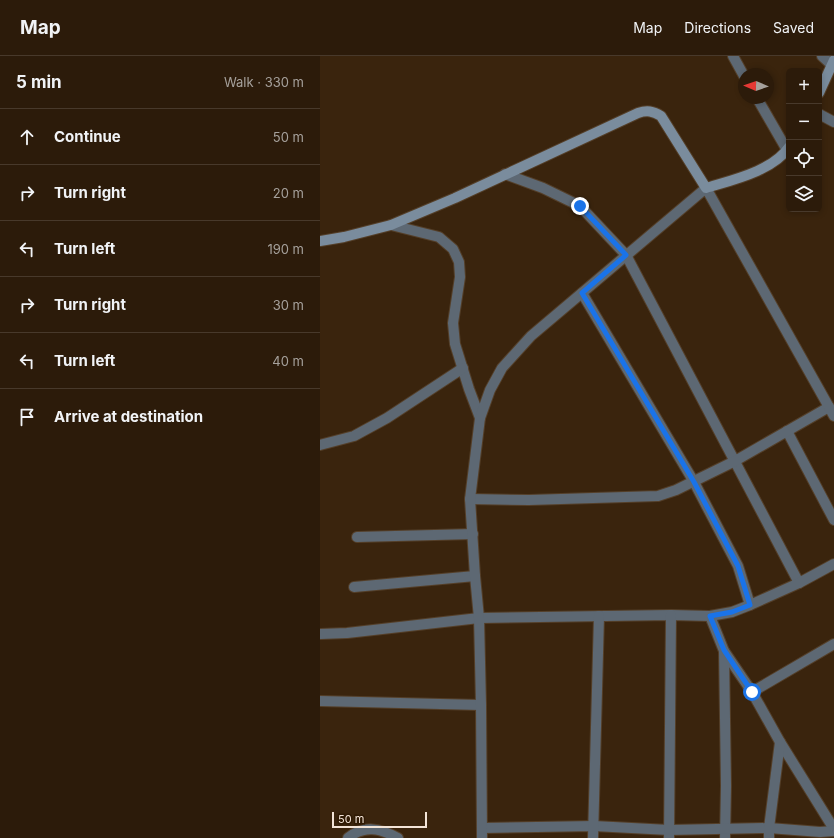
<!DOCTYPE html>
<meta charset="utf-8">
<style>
:root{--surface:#2c1b0a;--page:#382818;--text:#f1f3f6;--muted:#a6a19c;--line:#48392b}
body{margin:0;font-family:Inter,sans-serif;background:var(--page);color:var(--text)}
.controls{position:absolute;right:12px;top:12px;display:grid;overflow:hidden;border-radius:6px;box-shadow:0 2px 6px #0003}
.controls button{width:36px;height:36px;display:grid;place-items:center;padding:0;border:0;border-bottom:1px solid var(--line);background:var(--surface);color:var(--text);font:20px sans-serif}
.compass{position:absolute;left:418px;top:12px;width:36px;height:36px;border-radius:50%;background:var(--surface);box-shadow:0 2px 6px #0003;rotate:272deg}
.scale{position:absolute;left:12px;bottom:10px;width:95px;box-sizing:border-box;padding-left:4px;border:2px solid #f3e4d7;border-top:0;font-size:11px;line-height:14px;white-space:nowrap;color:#f3e4d7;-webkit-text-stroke:3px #2f1a04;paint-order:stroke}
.stop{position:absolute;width:12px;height:12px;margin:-9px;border:3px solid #1a73e8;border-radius:50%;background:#fff}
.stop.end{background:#1a73e8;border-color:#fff;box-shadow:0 1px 4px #0008}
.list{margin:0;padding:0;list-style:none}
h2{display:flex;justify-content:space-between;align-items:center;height:52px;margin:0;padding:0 16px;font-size:17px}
h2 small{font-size:13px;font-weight:400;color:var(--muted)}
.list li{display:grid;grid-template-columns:26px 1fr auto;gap:12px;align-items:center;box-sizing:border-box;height:56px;padding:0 16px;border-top:1px solid var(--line)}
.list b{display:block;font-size:15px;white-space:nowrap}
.list em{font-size:13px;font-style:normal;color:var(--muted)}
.icon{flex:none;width:22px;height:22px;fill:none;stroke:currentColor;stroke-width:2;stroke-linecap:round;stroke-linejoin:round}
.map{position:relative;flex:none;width:514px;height:782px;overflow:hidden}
header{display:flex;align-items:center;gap:24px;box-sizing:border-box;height:56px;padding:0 20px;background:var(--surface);border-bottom:1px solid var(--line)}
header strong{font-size:19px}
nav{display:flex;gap:22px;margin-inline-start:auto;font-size:14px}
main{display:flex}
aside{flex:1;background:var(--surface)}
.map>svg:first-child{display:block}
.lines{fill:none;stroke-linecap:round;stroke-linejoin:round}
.street-casing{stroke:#543f29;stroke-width:12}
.secondary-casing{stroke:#543f29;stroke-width:12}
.street{stroke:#5d6873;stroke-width:10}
.secondary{stroke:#7a8c9d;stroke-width:10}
.route{stroke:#1a73e8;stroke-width:5}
</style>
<header>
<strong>Map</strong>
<nav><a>Map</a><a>Directions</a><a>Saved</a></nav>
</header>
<main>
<aside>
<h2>5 min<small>Walk · 330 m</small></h2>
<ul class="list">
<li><svg class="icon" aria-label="ahead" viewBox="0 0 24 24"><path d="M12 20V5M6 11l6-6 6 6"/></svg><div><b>Continue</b></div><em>50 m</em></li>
<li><svg class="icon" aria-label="right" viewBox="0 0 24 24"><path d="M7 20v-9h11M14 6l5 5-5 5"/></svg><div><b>Turn right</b></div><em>20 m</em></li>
<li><svg class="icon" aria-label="left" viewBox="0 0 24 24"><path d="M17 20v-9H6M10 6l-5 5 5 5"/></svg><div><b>Turn left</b></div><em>190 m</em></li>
<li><svg class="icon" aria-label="right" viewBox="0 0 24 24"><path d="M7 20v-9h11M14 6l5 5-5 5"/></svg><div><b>Turn right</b></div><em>30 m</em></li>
<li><svg class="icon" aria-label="left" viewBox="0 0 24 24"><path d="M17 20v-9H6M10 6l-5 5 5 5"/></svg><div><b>Turn left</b></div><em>40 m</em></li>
<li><svg class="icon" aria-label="arrive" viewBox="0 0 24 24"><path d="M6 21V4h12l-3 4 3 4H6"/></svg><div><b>Arrive at destination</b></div></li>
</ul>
</aside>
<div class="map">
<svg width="514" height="782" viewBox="0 0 514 782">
<rect width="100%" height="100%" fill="#3a240d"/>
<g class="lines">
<!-- street casing -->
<g class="street-casing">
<g id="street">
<path d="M413 0 424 20"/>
<path d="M502 0 514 11"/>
<path d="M437 42 467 94"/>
<path d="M499 58 514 66"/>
<path d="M185 118 223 132 260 150 306 199 479 527"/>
<path d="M71 169 119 181 133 193 139 206 140 221 133 267 135 288 149 333 160 362"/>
<path d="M262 237 374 426 418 510 430 549"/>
<path d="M467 375 514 464"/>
<path d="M0 389 34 380 67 362 143 312"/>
<path d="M150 443 209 444 338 440 356 434 415 405 509 351"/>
<path d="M37 481 153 478"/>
<path d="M34 531 155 520"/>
<path d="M390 560 412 556 430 549 479 527 514 508"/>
<path d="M0 578 27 577 159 562 351 559 390 560 404 595 432 636 460 686 514 773"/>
<path d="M404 595 406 730 405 782"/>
<path d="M432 636 514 588"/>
<path d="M0 645 161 649"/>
<path d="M162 772 274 770 349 774 449 772 500 776 514 775"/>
<path d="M28 782C44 769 60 772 78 782"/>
<path d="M162 782 161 649 159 562 155 520 150 443 160 362 170 334 182 312 211 280 386 132 514 360"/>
<path d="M273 782 279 560"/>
<path d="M349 782 351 559"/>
<path d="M449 782V772L460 686"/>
</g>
</g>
<!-- secondary casing -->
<g class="secondary-casing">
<g id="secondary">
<path d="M499 37 514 4"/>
<path d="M0 185 24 181 71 169 135 142 318 57C327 54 333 55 341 60L386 132C412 124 453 115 469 91"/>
</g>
</g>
<!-- street -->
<use href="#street" class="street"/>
<!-- secondary -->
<use href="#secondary" class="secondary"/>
</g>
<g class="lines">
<!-- route -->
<path class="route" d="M260 150 306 199 262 237 374 426 418 510 430 549 412 556 390 560 404 594 432 636"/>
</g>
</svg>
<div class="controls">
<button>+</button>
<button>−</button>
<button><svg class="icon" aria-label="locate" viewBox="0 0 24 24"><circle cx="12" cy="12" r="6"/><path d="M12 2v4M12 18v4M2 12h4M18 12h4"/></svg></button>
<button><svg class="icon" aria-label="layers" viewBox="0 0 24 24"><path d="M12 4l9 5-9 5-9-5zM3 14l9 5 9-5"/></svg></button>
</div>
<svg class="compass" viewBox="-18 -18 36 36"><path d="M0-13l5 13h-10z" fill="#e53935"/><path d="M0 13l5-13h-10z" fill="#a6a19c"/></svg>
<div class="scale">50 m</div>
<div class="stop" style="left:432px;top:636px"></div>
<div class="stop end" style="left:260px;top:150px"></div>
</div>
</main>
